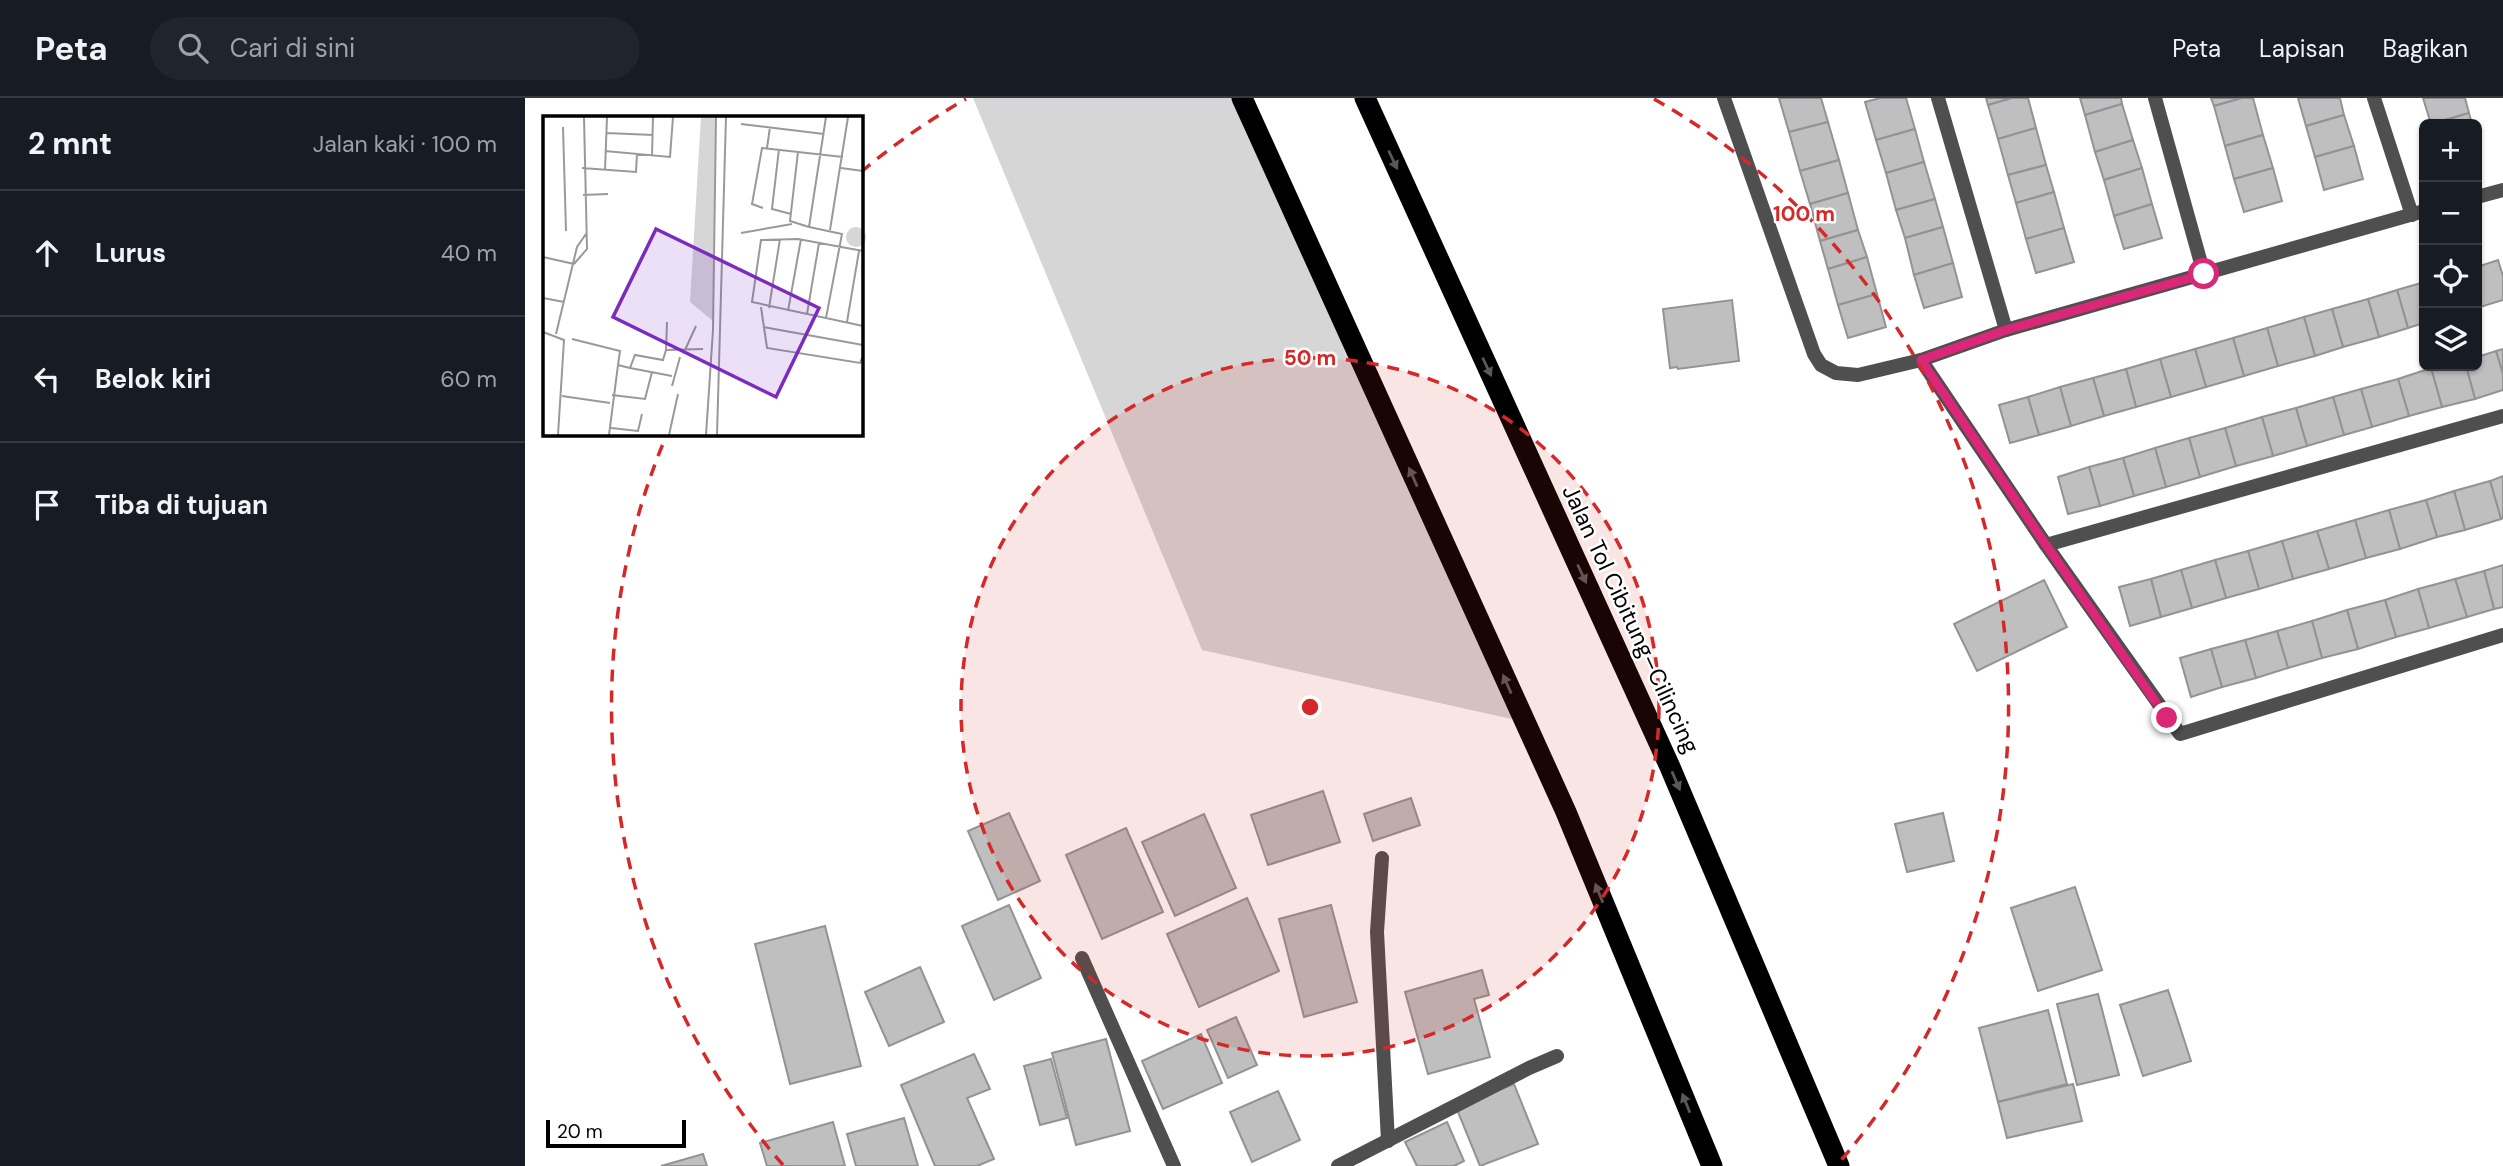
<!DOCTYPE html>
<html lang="id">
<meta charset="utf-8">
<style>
:root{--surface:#171b24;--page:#20242c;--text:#f1f3f6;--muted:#9ea1a6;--line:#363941}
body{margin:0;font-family:"DM Sans",sans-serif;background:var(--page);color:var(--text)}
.controls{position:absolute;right:21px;top:21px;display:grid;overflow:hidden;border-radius:10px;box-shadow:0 2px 5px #0004}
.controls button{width:63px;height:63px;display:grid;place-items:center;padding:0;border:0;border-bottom:2px solid var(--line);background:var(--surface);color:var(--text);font:35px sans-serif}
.scale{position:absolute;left:21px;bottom:18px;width:140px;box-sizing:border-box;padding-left:7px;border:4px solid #000;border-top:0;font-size:19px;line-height:24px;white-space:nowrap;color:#000;-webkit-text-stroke:5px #fff;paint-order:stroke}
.stop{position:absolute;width:21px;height:21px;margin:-16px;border:5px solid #db2777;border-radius:50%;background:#fff}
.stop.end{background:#db2777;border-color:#fff;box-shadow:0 2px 7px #0008}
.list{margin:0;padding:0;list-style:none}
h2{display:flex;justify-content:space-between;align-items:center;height:91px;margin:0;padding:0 28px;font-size:30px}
h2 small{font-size:23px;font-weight:400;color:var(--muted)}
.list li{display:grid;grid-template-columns:46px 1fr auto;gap:21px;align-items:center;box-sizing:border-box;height:126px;padding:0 28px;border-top:2px solid var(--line)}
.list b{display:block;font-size:26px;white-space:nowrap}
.list em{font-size:23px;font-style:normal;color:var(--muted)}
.icon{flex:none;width:38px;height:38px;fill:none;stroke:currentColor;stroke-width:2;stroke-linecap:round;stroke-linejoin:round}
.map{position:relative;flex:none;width:1978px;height:1068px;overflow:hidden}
header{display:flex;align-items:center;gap:42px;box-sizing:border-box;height:98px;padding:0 35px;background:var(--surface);border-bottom:2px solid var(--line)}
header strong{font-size:33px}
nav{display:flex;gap:38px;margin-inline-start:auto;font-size:24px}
.search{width:490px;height:63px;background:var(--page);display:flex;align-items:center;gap:18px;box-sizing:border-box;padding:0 24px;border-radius:38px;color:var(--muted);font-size:26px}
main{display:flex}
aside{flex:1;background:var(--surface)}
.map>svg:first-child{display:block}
.green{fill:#d6d6d6}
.building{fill:#bfbfbf;stroke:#939393;stroke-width:2}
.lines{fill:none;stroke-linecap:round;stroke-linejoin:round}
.street{stroke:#4f4f4f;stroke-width:14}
.highway{stroke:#000;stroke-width:21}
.oneway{fill:#595959}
.route{stroke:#db2777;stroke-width:9}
.ring{fill:none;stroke:#d62828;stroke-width:3.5;stroke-dasharray:12 9}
.labels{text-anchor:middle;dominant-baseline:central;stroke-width:5;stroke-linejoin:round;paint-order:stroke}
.street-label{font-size:23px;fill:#000;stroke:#fff}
.inset-road{fill:none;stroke:#999;stroke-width:2}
.view{fill:#7b2cbf;fill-opacity:0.15;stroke:#7b2cbf;stroke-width:3.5}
.inset-edge{fill:none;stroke:#000;stroke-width:3.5}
.centre{fill:#d62828;stroke:#fff;stroke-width:3.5}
.ring-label{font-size:21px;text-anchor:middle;font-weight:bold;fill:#d62828;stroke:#fff;stroke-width:5;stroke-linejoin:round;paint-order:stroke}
</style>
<header>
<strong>Peta</strong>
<div class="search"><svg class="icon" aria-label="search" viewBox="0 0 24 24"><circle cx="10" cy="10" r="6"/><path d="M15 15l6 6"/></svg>Cari di sini</div>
<nav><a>Peta</a><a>Lapisan</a><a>Bagikan</a></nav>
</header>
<main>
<aside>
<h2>2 mnt<small>Jalan kaki · 100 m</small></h2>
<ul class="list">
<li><svg class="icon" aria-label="ahead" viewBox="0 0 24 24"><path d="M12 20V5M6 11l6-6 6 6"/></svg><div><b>Lurus</b></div><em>40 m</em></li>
<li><svg class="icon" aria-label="left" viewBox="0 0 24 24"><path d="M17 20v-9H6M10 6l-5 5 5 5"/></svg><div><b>Belok kiri</b></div><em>60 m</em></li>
<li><svg class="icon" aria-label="arrive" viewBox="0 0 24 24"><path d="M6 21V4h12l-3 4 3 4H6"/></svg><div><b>Tiba di tujuan</b></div></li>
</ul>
</aside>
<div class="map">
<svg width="1978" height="1068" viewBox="0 0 1978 1068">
<rect width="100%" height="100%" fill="#fff"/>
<!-- green -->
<path class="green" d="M448 0H717L1000 624 677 552Z"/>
<!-- building -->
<g class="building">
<path d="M1254 0H1296L1303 24 1264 34Z"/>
<path d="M1355 0H1381L1390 31 1351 42 1340 4Z"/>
<path d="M1461 0H1487L1463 7Z"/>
<path d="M1487 0H1503L1511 30 1473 41 1463 7Z"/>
<path d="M1555 0H1596L1597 6 1560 17Z"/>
<path d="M1686 0H1717L1689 8Z"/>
<path d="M1717 0H1728L1738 37 1700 48 1689 8Z"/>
<path d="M1773 0H1815L1819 17 1781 28Z"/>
<path d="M1898 0H1940L1944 15 1906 26Z"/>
<path d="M1597 6 1608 42 1570 54 1560 17Z"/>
<path d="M1944 15 1947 26H1907Z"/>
<path d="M1819 17 1829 48 1790 59 1781 28Z"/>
<path d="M1303 24 1314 62 1275 73 1264 34Z"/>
<path d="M1511 30 1521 67 1483 77 1473 41Z"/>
<path d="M1390 31 1399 64 1361 75 1351 42Z"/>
<path d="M1738 37 1748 70 1709 81 1700 48Z"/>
<path d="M1608 42 1617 70 1579 82 1570 54Z"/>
<path d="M1829 48 1838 81 1799 92 1790 59Z"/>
<path d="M1314 62 1323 95 1285 106 1275 73Z"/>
<path d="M1399 64 1410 101 1371 112 1361 75Z"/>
<path d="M1521 67 1529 94 1491 105 1483 77Z"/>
<path d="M1617 70 1627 106 1589 118 1579 82Z"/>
<path d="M1748 70 1757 103 1719 114 1709 81Z"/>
<path d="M1529 94 1539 130 1501 141 1491 105Z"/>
<path d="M1323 95 1333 132 1295 143 1285 106Z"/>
<path d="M1410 101 1418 129 1380 140 1371 112Z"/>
<path d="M1627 106 1637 140 1599 151 1589 118Z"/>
<path d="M1418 129 1428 165 1389 177 1380 140Z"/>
<path d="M1539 130 1549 164 1511 175 1501 141Z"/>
<path d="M1333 132 1342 159 1303 171 1295 143Z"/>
<path d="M1342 159 1352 196 1313 207 1303 171Z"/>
<path d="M1973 162 1978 178V202L1952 210V169Z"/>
<path d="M1428 165 1437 199 1399 210 1389 177Z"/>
<path d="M1899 184V225L1883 230 1872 192Z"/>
<path d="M1872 192 1883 230 1854 239 1843 201Z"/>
<path d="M1352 196 1361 229 1323 240 1313 207Z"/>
<path d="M1843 201 1854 239 1818 249 1807 211Z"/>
<path d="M1207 202 1214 263 1153 271 1152 269 1145 270 1138 211Z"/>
<path d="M1807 211 1818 249 1790 258 1779 219Z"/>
<path d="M1779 219 1790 258 1753 268 1742 230Z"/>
<path d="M1742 230 1753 268 1719 278 1708 240Z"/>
<path d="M1708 240 1719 278 1681 289 1670 251Z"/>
<path d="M1670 251 1681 289 1646 299 1635 261Z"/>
<path d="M1978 251V276L1971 253Z"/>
<path d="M1971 253 1978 276V292L1950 301 1941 268H1952V259Z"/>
<path d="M1635 261 1646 299 1611 309 1601 271Z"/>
<path d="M1917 268H1941L1950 301 1917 309 1906 270Z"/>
<path d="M1906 270 1917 309 1884 318 1873 281Z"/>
<path d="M1601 271 1611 309 1579 318 1568 280Z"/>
<path d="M1568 280 1579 318 1546 328 1535 289Z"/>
<path d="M1873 281 1884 318 1847 329 1836 291Z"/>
<path d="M1535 289 1546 328 1514 337 1503 299Z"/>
<path d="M1836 291 1847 329 1819 337 1808 299Z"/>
<path d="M1503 299 1514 337 1485 345 1474 307Z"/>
<path d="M1808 299 1819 337 1782 348 1771 310Z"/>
<path d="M1771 310 1782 348 1748 358 1737 319Z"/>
<path d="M1737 319 1748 358 1711 368 1700 330Z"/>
<path d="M1700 330 1711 368 1675 379 1664 340Z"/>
<path d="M1664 340 1675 379 1641 389 1630 350Z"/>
<path d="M1630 350 1641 389 1609 398 1598 360Z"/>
<path d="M1598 360 1609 398 1575 408 1564 369Z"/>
<path d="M1564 369 1575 408 1543 416 1533 379Z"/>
<path d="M1978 378V420L1976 421 1965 383Z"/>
<path d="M1965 383 1976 421 1940 432 1929 393Z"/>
<path d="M1929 393 1940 432 1912 439 1901 402Z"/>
<path d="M1901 402 1912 439 1875 451 1864 412Z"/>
<path d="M1864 412 1875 451 1841 460 1830 422Z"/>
<path d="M1830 422 1841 460 1804 471 1792 433Z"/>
<path d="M1792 433 1804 471 1768 481 1757 443Z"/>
<path d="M1757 443 1768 481 1734 491 1723 453Z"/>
<path d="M1723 453 1734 491 1701 500 1690 462Z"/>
<path d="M1690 462 1701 500 1667 510 1656 472Z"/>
<path d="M1978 467V509L1969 511 1959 473Z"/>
<path d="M1656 472 1667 510 1636 519 1626 481Z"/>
<path d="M1959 473 1969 511 1942 519 1930 481Z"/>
<path d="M1626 481 1636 519 1605 528 1594 489Z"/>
<path d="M1930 481 1942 519 1904 530 1893 491Z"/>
<path d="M1519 482 1542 529 1452 573 1429 526Z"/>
<path d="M1893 491 1904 530 1871 539 1860 502Z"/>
<path d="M1860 502 1871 539 1833 551 1822 512Z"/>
<path d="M1822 512 1833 551 1797 560 1787 523Z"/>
<path d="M1787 523 1797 560 1763 570 1752 533Z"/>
<path d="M1752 533 1763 570 1731 580 1720 542Z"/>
<path d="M1720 542 1731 580 1697 589 1686 551Z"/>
<path d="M1686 551 1697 589 1666 599 1655 560Z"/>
<path d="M798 693 815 744 743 767 726 717Z"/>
<path d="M886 700 895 727 848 743 839 716Z"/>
<path d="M484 715 515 783 473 802 443 733Z"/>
<path d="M1418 715 1429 763 1382 774 1370 726Z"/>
<path d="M679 716 711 790 650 818 617 744Z"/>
<path d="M601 730 638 814 577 841 541 757Z"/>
<path d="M1550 789 1577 872 1513 893 1486 810Z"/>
<path d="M722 800 754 873 674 909 642 836Z"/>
<path d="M484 807 516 880 469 902 437 828Z"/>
<path d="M806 807 832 904 779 919 754 821Z"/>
<path d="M300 828 336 968 265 986 230 846Z"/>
<path d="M395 869 419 924 364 948 340 894Z"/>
<path d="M957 872 964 897 949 901 965 959 903 976 880 894Z"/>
<path d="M1643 892 1666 963 1618 978 1595 907Z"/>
<path d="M1573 896 1594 977 1552 987 1532 906Z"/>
<path d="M1523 912 1542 986 1473 1004 1454 930Z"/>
<path d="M711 919 732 967 703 980 682 932Z"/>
<path d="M676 936 697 985 638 1011 617 963Z"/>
<path d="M581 941 605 1033 551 1047 527 955Z"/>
<path d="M449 956 465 991 442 1000 469 1061 452 1068H410L376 987Z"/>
<path d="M526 961 542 1020 515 1027 499 968Z"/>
<path d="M989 986 1013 1046 955 1068 931 1009Z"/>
<path d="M1548 986 1557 1023 1482 1040 1473 1004Z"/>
<path d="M753 993 775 1042 727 1064 705 1014Z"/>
<path d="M379 1020 393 1068H331L322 1036Z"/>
<path d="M308 1024 320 1068H242L235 1045Z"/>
<path d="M922 1024 939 1063 929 1068H892L880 1044Z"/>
<path d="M178 1056 182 1068H136Z"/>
</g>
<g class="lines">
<!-- street -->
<g class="street">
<path d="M1199 0 1289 256 1296 267 1311 275 1333 277 1396 262 1481 232 1899 113"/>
<path d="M1413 0 1481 232"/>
<path d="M1630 0 1679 176"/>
<path d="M1849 0 1887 117"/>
<path d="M1952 99 1978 92"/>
<path d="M1396 262 1521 447 1655 636 1978 537"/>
<path d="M1521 447 1978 318"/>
<path d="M857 760 852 834 863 1043"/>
<path d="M557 860 649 1068"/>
<path d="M813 1068 1004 970 1032 958"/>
</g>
<!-- highway -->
<g class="highway">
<path d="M717 0 1041 714 1187 1068"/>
<path d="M840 0 1145 669 1314 1068"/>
</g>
</g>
<!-- one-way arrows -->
<defs><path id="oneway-solid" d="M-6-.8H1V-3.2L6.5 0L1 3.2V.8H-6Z" transform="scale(1.75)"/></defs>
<g class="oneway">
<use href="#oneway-solid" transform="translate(868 62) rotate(65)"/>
<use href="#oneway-solid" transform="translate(962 269) rotate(65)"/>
<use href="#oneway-solid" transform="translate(888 379) rotate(-114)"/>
<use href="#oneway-solid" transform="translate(1057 476) rotate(65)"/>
<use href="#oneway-solid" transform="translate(982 586) rotate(-114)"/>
<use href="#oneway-solid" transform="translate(1151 683) rotate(67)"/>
<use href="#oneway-solid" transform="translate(1074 795) rotate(-112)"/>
<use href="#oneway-solid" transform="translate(1161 1005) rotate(-112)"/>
</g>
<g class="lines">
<!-- route -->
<path class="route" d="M1642 620 1521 447 1396 262 1481 232 1679 176"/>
</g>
<!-- distance rings -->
<circle cx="785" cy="609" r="349" fill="#d62828" fill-opacity=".12"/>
<g class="ring">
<circle cx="785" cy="609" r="349"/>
<path d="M258 1067A698 698 0 0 1 142 336M336 74A698 698 0 0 1 441 1M1129 1A698 698 0 0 1 1312 1067"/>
</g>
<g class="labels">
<!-- street labels -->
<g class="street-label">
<text transform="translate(1106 521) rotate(65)">Jalan Tol Cibitung–Cilincing</text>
</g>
</g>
<!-- overview -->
<g transform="translate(18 18)">
<rect width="320" height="320" fill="#fff"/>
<path d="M158 1H173L170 205 147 186ZM303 121a10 10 0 1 1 20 0a10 10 0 1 1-20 0Z" fill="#d6d6d6"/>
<path class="inset-road" d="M198 8 281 18M20 11 23 115M63 17 110 19M224 32 227 11M236 33 229 93 248 98M62 35 127 41 130 1M255 36 247 105 266 111M109 40 110 1M39 52 93 56 94 38M298 52 320 55M62 54 64 1M40 79 65 78M220 92 209 88 219 32 300 41M287 114 305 1M198 117 249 108M320 135 255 123 218 124 209 186 320 210M0 141 31 148M31 148 44 133 41 1M0 182 21 186M218 191 224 232 317 247 320 240M226 192 237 123M245 195 258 123M264 198 276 127M283 202 299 118 266 111 283 1M304 206 316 135M220 211 320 229M0 216 21 224 15 319M13 218 34 131 43 118M29 223 77 235 75 249M123 234 124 206M142 234 153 210M87 252 129 260M129 270 137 241M69 279 102 283 109 256M19 280 67 287M68 312 95 315 99 298M66 319 75 249 87 252 92 239 120 244 123 234 160 233M126 319 135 278M163 319 170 214 173 1M174 319 183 1"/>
<path class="view" d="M113 113 276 192 233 281 70 201Z"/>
<rect width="320" height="320" class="inset-edge"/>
</g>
<circle cx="785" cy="609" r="10" class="centre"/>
<g class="ring-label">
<text x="1279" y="123">100 m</text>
<text x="785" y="267">50 m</text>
</g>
</svg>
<div class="controls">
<button>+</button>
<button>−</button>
<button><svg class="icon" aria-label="locate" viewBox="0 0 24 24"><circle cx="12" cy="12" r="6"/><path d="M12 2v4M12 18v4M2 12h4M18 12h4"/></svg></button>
<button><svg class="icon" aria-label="layers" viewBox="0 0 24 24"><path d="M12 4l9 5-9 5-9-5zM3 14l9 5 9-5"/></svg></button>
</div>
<div class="scale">20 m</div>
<div class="stop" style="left:1679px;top:176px"></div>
<div class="stop end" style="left:1642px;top:620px"></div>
</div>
</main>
